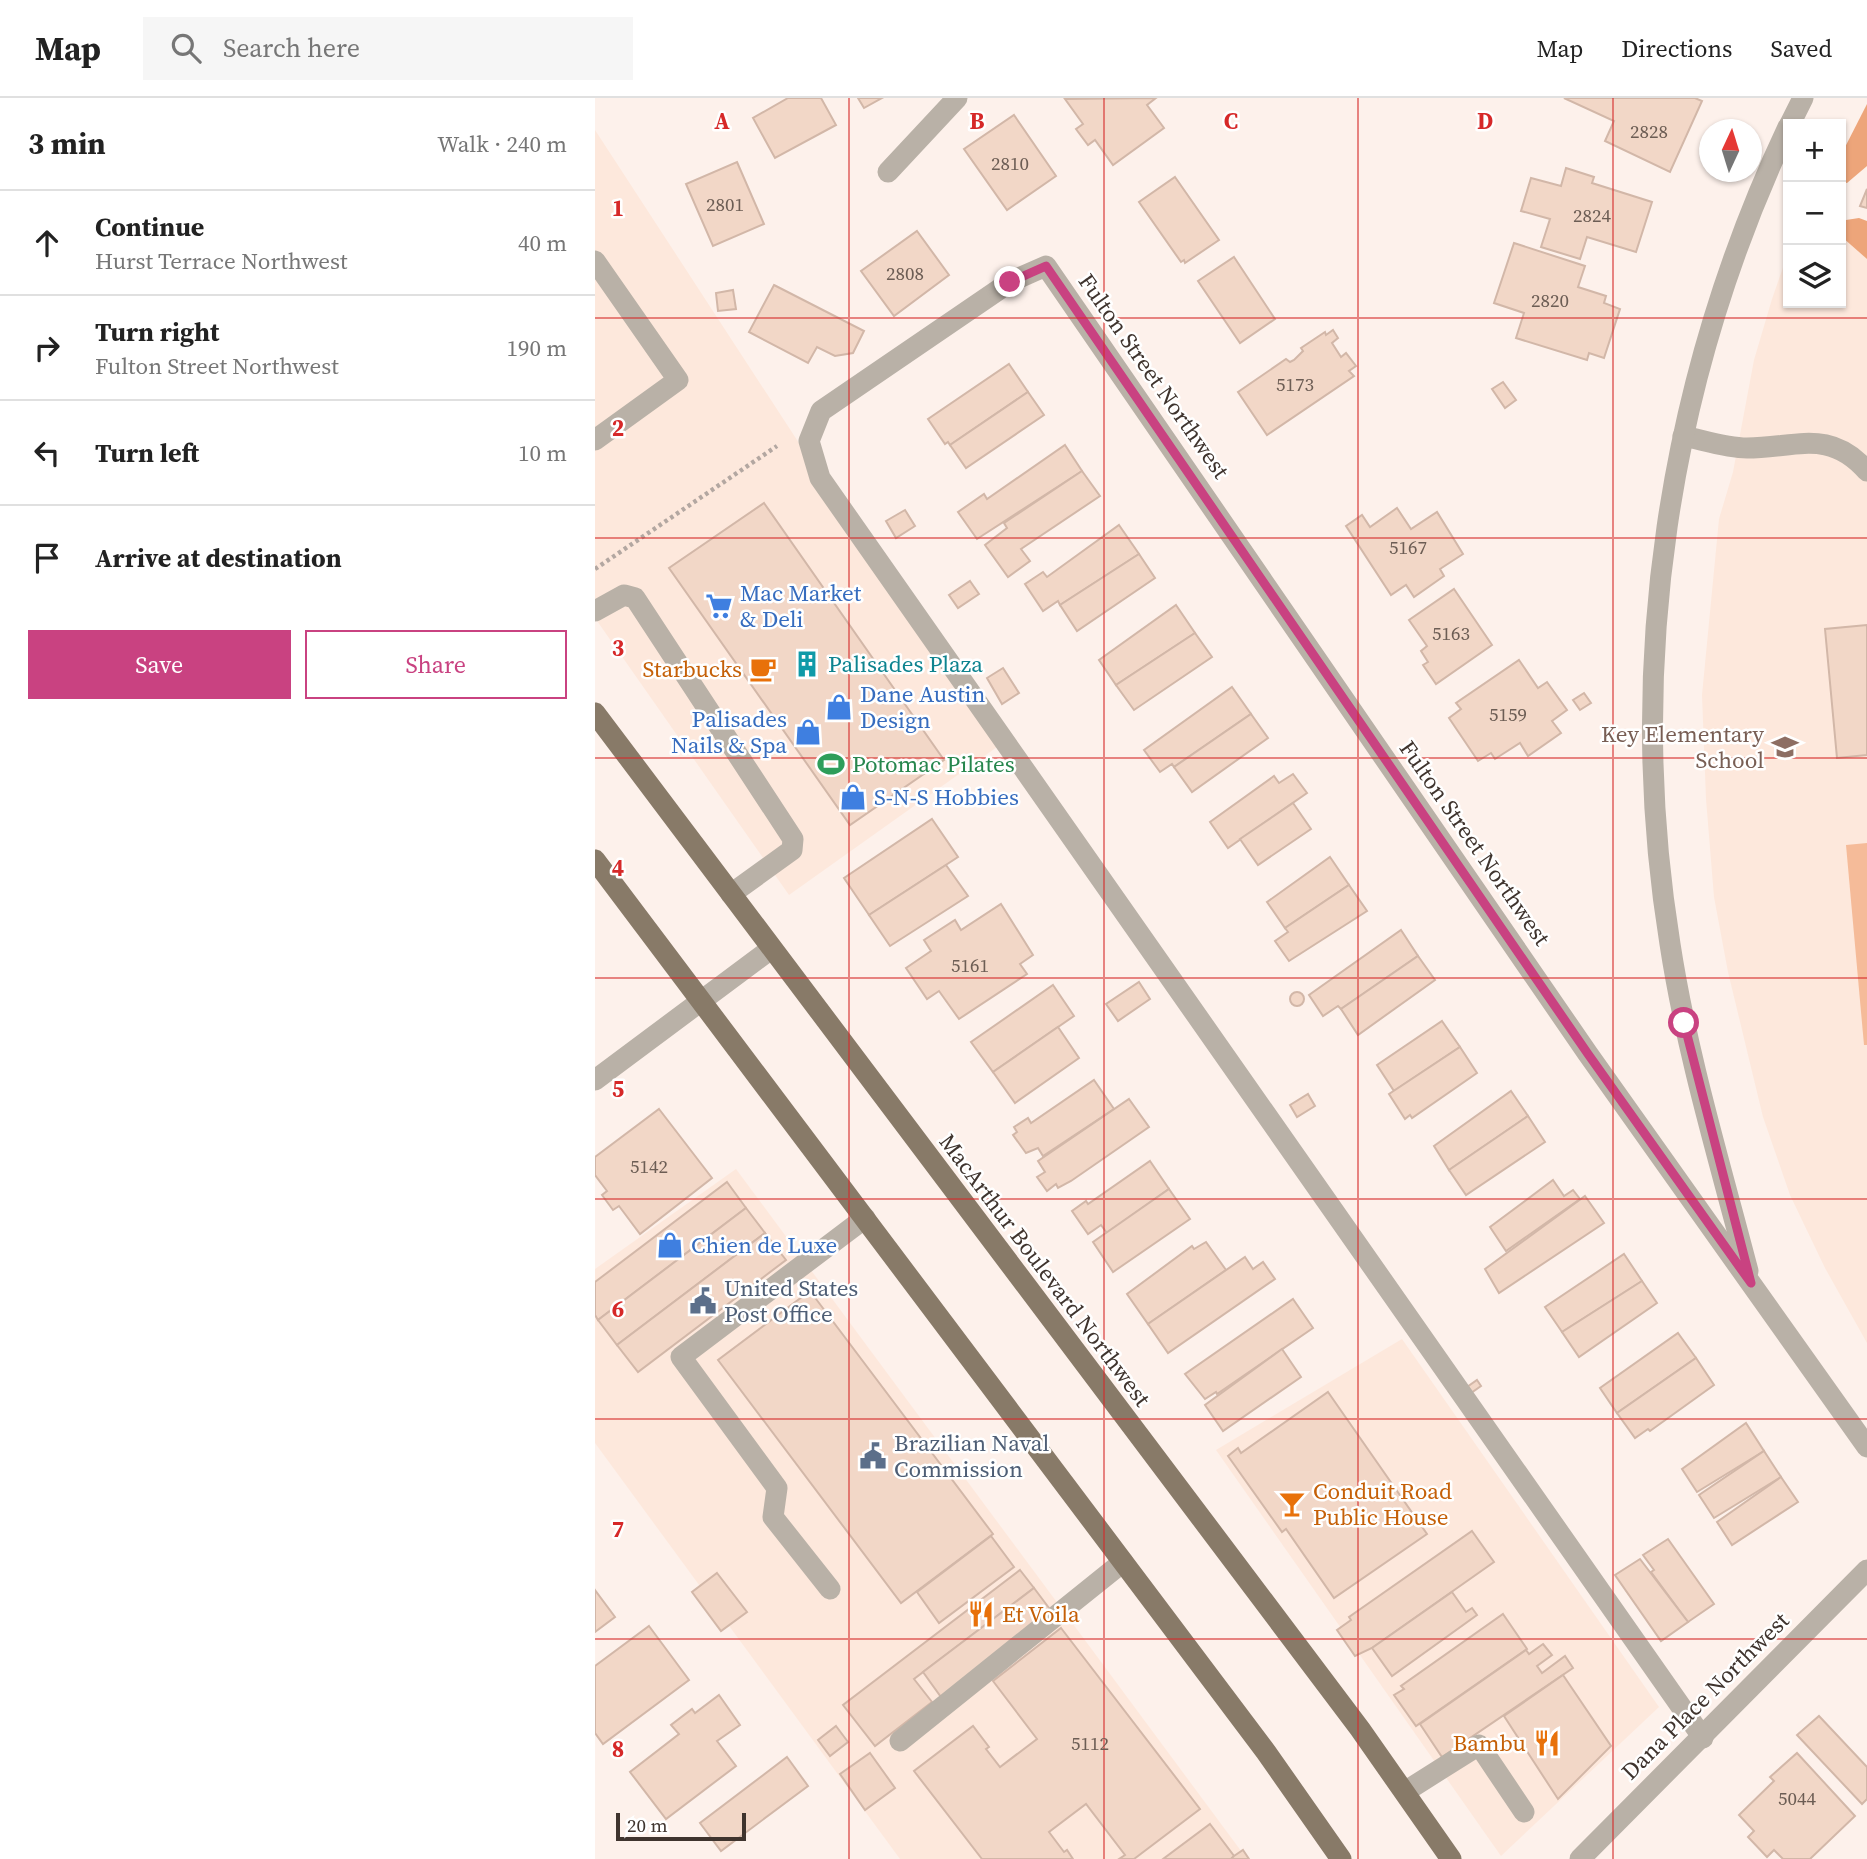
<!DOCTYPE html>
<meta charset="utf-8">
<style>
:root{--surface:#fff;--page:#f6f6f6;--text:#222;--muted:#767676;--line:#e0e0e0;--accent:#c94281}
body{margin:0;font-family:"Source Serif 4",serif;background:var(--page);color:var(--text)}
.controls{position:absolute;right:21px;top:21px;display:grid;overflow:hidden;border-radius:0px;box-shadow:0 2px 5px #0004}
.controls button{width:63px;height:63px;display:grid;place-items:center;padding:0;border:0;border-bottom:2px solid var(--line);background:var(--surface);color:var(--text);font:35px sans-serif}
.compass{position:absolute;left:1104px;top:21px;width:63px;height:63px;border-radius:50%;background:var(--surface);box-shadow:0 2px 5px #0004;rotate:4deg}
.scale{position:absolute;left:21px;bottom:18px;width:130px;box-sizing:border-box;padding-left:7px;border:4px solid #3f342e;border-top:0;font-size:19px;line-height:24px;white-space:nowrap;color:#3f342e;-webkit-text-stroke:5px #fff;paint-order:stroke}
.stop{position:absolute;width:21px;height:21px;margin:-16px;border:5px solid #c94281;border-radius:50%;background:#fff}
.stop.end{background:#c94281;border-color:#fff;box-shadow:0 2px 7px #0008}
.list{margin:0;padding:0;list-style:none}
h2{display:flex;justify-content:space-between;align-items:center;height:91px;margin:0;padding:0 28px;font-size:30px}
h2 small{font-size:23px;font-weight:400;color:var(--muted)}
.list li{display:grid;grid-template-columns:46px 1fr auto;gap:21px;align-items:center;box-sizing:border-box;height:105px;padding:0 28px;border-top:2px solid var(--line)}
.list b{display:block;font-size:26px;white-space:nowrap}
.list p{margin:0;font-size:23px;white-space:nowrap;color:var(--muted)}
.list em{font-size:23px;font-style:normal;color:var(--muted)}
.actions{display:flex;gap:14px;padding:21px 28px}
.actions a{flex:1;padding:16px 0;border:2px solid var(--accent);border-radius:0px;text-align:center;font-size:24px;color:var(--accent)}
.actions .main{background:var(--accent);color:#fff}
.icon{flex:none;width:38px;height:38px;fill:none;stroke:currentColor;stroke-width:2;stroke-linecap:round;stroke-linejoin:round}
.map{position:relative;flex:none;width:1272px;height:1761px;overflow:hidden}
header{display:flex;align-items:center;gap:42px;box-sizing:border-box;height:98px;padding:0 35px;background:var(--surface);border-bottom:2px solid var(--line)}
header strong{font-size:33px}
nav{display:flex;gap:38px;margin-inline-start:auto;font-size:24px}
.search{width:490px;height:63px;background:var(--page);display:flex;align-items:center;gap:18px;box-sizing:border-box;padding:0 24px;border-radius:0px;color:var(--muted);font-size:26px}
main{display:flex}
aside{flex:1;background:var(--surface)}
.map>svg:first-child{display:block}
.built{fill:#fde8dc}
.green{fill:#f5bb99}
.forest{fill:#eda57a}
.building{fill:#f2d7c7;stroke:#d2b7a8;stroke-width:2}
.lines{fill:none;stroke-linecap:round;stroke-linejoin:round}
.path{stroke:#b3a7a1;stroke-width:4.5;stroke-dasharray:3.5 3.5;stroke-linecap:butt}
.minor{stroke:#b9b1a7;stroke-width:21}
.major{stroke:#887a68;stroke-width:21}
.route{stroke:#c94281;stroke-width:9}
.grid{fill:none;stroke:#d62828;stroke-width:2;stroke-opacity:0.55}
.labels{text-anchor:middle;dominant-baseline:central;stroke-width:5;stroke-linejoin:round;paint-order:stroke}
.number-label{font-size:19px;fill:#6c5d54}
.street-label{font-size:23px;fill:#3f342e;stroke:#fff}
.shop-label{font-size:23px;fill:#366cbe;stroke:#fff;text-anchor:start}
.culture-label{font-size:23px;fill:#0d838f;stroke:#fff;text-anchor:start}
.food-label{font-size:23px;fill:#c56008;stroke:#fff;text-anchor:end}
.education-label{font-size:23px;fill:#785e54;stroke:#fff;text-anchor:end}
.leisure-label{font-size:23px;fill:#27864d;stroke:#fff;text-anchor:start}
.service-label{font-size:23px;fill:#4e5e75;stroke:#fff;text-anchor:start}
.grid-label{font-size:23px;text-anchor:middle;font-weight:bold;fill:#d62828;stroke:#fff;stroke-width:5;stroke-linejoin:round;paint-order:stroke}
</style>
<header>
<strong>Map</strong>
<div class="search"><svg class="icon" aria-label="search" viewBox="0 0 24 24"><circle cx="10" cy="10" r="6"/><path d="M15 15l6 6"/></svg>Search here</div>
<nav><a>Map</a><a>Directions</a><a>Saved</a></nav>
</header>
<main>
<aside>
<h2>3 min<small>Walk · 240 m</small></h2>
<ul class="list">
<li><svg class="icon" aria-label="ahead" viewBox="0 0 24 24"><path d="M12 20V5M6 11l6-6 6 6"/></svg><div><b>Continue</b><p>Hurst Terrace Northwest</p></div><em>40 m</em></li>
<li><svg class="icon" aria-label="right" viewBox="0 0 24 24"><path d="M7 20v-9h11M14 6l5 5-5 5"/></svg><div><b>Turn right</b><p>Fulton Street Northwest</p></div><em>190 m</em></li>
<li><svg class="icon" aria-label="left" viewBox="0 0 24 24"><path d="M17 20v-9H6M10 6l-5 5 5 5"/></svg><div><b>Turn left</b></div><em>10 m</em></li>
<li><svg class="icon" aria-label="arrive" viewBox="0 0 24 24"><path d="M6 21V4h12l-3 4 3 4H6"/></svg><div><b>Arrive at destination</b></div></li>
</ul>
<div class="actions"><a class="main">Save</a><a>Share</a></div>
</aside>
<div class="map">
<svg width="1272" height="1761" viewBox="0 0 1272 1761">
<rect width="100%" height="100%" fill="#fdf1eb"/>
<!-- built -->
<g class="built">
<path d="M0 32 402 649 194 797 0 520Z"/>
<path d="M1246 124 1272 135V1245L1230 1170 1195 1097 1168 1019 1133 874 1119 799 1111 701 1107 597 1124 421 1138 374 1159 262 1177 201 1193 155V205H1246Z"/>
<path d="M141 1071 652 1761H305L0 1345V1171Z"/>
<path d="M807 1241 1064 1609 906 1758 621 1352Z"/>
</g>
<!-- green -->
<path class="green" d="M1272 745V947H1269L1251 747Z"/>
<!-- forest -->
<g class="forest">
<path d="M1272 6V68L1252 85 1246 84V57Z"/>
<path d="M1264 120 1272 123V161L1247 139 1251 122Z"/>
</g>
<!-- building -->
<g class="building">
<path d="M193 0H226L241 27 180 60 158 20Z"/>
<path d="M263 0H287L269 10Z"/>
<path d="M561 0 552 7 569 30 518 67 500 42 493 47 481 31 488 26 470 1Z"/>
<path d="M969 0H1100L1107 3 1075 74 1010 43 1019 23Z"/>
<path d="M419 17 461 78 412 112 369 51Z"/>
<path d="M142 64 169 126 118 148 91 86Z"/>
<path d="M971 70 999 79 997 85 1057 104 1041 154 992 139 985 161 946 149 955 121 926 113 936 80 966 88Z"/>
<path d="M580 79 624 142 590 165 589 162 586 164 544 104Z"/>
<path d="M1272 91V110L1265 108Z"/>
<path d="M322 133 354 177 299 218 266 173Z"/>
<path d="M919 145 990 168 983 189 1011 198 1009 205 1025 211 1009 260 994 255 992 262 921 240 929 215 899 205Z"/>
<path d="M639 159 680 221 645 245 603 183Z"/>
<path d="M179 187 269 233 258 255 240 258 222 249 213 265 154 234Z"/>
<path d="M138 192 141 211 123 213 121 195Z"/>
<path d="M738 232 743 240 737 245 746 259 751 255 761 268 754 273 759 278 672 337 643 294 691 261 695 264 699 262 708 253 706 250 730 234 731 237Z"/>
<path d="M414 266 433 294 355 347 353 344 350 346 333 321Z"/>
<path d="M908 284 921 302 910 310 897 291Z"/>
<path d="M433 294 449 317 371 370 355 347Z"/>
<path d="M470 347 487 373 382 441 363 414 389 396 392 401Z"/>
<path d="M487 373 505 398 426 451 435 463 413 479 390 447 412 430 409 425Z"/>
<path d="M169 405 349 662 255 727 74 470Z"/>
<path d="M802 410 816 431 842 414 868 456 845 471 849 478 819 499 811 487 796 497 751 428 767 417 775 429Z"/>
<path d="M310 412 320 428 301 440 291 423Z"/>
<path d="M524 427 544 456 465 507 463 503 448 513 430 486 448 474 452 479Z"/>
<path d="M544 456 560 480 482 533 465 507Z"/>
<path d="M375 483 384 496 363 510 354 497Z"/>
<path d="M859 491 897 547 841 586 828 567 833 564 826 553 832 548 814 522Z"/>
<path d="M581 507 600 535 521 587 504 562Z"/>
<path d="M1272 527V657L1242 660 1230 531Z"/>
<path d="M600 535 617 559 539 612 521 587Z"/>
<path d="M924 562 943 590 952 584 972 612 957 623 966 635 933 658 925 645 900 661 896 655 883 663 854 620 866 611 861 605Z"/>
<path d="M408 570 424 595 407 606 392 580Z"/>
<path d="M637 589 656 616 579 669 577 666 565 674 549 652Z"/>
<path d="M989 595 996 605 985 612 978 602Z"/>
<path d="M656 616 673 640 597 694 579 669Z"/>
<path d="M698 676 712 695 633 750 615 724 679 678 684 685Z"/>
<path d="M698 705 716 731 663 767 645 741Z"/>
<path d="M337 721 363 759 274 817 249 780Z"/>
<path d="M735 759 754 787 690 830 672 804Z"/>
<path d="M351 767 373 798 295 848 274 817Z"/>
<path d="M754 787 772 813 694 863 680 843 693 834 690 830Z"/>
<path d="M406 806 438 857 425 866 432 876 364 921 344 893 332 901 311 870 336 853 329 842 360 822 366 832Z"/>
<path d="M806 832 823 858 746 911 743 908 728 918 714 897Z"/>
<path d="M823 858 840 882 763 937 746 911Z"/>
<path d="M544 884 555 901 523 923 511 906Z"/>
<path d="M458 887 479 918 398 974 376 944Z"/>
<circle cx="702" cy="901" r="7"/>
<path d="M847 923 865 949 799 993 782 967Z"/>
<path d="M463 929 484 960 420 1005 398 974Z"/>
<path d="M865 949 882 975 817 1020 815 1017 810 1021 794 996Z"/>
<path d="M499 982 519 1011 448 1058 443 1050 431 1055 418 1037 422 1034 419 1029 433 1020 436 1025Z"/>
<path d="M916 993 933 1018 854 1072 839 1048Z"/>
<path d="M713 996 720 1008 702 1019 695 1007Z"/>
<path d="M534 1001 554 1029 476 1083 463 1090 461 1086 452 1093 442 1079 450 1074 443 1063Z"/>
<path d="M64 1011 117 1080 45 1136 24 1108 18 1112 7 1097 12 1093 0 1077V1059Z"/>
<path d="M933 1018 950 1044 871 1097 854 1072Z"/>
<path d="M555 1063 574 1091 512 1135 506 1127 493 1136 477 1113 491 1103 493 1106Z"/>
<path d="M958 1082 969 1098 978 1092 985 1101 911 1153 895 1129Z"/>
<path d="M132 1084 151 1110 3 1222 0 1217V1184Z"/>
<path d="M574 1091 595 1121 518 1174 498 1144Z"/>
<path d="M990 1098 1009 1125 904 1195 890 1171Z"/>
<path d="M151 1110 170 1135 22 1247 3 1222Z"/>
<path d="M170 1135 191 1162 43 1274 22 1247Z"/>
<path d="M611 1144 631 1172 553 1226 532 1196 597 1148 599 1151Z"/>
<path d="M1029 1156 1047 1183 967 1234 950 1209Z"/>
<path d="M650 1159 658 1171 668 1164 680 1181 573 1255 553 1226Z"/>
<path d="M1047 1183 1062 1205 984 1259 967 1234Z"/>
<path d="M215 1193 398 1436 306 1505 123 1262Z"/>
<path d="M698 1201 718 1230 622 1296 621 1294 610 1301 590 1276Z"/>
<path d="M1083 1235 1101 1260 1022 1315 1005 1290Z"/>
<path d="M687 1251 706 1279 628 1333 610 1307Z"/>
<path d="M1101 1260 1119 1287 1055 1333 1053 1331 1040 1340 1022 1315Z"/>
<path d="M882 1282 886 1288 876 1295 872 1289Z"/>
<path d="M733 1294 832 1436 739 1500 691 1431 687 1434 633 1358 643 1350 646 1355Z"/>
<path d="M1151 1325 1169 1353 1102 1394 1087 1371Z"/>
<path d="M1169 1353 1186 1379 1119 1420 1104 1397Z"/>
<path d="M1186 1379 1203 1404 1137 1447 1122 1424Z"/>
<path d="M877 1433 899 1464 777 1550 760 1558 742 1532 756 1522 754 1519Z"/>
<path d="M396 1438 419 1469 344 1525 322 1494Z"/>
<path d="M1073 1441 1119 1506 1093 1524 1056 1474 1059 1472 1048 1457Z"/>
<path d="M1045 1461 1093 1524 1066 1543 1020 1477Z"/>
<path d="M425 1472 439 1490 319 1581 337 1604 280 1648 248 1607Z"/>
<path d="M122 1475 152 1514 126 1533 97 1494Z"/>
<path d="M439 1490 457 1514 346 1599 328 1574Z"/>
<path d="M0 1492 20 1519 0 1534Z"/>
<path d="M857 1494 871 1514 877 1510 882 1517 797 1578 777 1550Z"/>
<path d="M908 1516 932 1551 821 1628 799 1597 809 1591 806 1588Z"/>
<path d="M54 1528 94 1582 8 1646 0 1635V1568Z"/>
<path d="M466 1530 605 1711 539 1761H524L530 1757 491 1706 454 1734 469 1754 472 1752 478 1761H387L319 1673 378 1628 394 1649 391 1651 405 1669 442 1641 398 1583Z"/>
<path d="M948 1546 957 1557 942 1568 947 1575 970 1558 978 1570 847 1659 825 1626 931 1552 934 1556Z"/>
<path d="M968 1577 1016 1648 963 1701 909 1618Z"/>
<path d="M124 1597 145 1627 122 1643 141 1668 71 1721 35 1674 84 1636 76 1627 97 1611 100 1615Z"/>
<path d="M1224 1618 1272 1669V1701L1267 1706 1202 1637Z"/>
<path d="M241 1628 253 1644 235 1658 223 1642Z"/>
<path d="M275 1655 300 1690 270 1712 245 1676Z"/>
<path d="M1202 1655 1260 1718 1215 1761H1188L1179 1752 1172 1759 1153 1739 1159 1733 1144 1717 1179 1683 1175 1679Z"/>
<path d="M192 1659 213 1688 126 1753 105 1725Z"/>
<path d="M615 1726 639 1758 636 1761H568Z"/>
<path d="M648 1752 654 1761H636L639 1758Z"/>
</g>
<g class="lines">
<!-- path -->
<path class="path" d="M0 471 182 348"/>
<!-- minor -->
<g class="minor">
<path d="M1195 26 1208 0"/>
<path d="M293 74 362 0"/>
<path d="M0 163 83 282 0 342"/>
<path d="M1088 338C1108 342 1131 350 1152 350 1201 350 1234 330 1272 373"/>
<path d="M0 513 29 497 40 500 198 741 197 752 136 796"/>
<path d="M0 982 176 851"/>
<path d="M1153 1173C1125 1065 1092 957 1075 846 1030 568 1073 283 1193 29"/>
<path d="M235 1491 178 1419 182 1390 86 1259 270 1120"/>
<path d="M1108 1640 225 380 214 343 226 313 415 184 451 168 993 956 1272 1349"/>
<path d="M305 1643 528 1464"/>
<path d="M811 1693 884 1647 929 1714"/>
<path d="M985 1761 1272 1472"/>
</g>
<!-- major -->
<g class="major">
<path d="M0 615 765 1631 856 1761"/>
<path d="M0 762 671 1654 746 1761"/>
</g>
</g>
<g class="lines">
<!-- route -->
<path class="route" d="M415 184 451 168 993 956 1156 1185 1089 925"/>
</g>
<!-- grid -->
<path class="grid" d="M254 0V1761M509 0V1761M763 0V1761M1018 0V1761M0 220H1272M0 440H1272M0 660H1272M0 880H1272M0 1101H1272M0 1321H1272M0 1541H1272"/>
<!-- icons -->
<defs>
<g id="supermarket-bare" transform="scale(2.1)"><path d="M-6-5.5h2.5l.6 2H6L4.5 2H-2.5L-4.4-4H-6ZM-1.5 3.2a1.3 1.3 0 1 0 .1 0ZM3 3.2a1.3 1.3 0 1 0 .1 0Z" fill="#3f7fe0" stroke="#fff" stroke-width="2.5" paint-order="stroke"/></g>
<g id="building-bare" transform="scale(2.1)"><path d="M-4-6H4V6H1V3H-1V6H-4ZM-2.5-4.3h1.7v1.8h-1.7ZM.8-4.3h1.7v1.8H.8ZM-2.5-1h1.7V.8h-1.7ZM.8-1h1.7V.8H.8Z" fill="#0f9aa8" stroke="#fff" stroke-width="2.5" paint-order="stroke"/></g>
<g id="cafe-bare" transform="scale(2.1)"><path d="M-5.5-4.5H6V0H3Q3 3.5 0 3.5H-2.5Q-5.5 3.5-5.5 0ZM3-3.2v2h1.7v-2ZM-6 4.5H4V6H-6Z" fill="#e8710a" stroke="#fff" stroke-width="2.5" paint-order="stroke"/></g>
<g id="shop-bare" transform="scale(2.1)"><path d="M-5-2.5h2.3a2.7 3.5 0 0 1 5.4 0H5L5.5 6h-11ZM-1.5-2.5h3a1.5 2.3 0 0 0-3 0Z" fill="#3f7fe0" stroke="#fff" stroke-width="2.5" paint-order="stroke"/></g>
<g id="school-bare" transform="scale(2.1)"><path d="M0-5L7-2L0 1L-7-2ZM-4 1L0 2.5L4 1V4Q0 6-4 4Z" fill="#8d6e63" stroke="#fff" stroke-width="2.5" paint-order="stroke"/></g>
<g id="stadium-bare" transform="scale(2.1)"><path d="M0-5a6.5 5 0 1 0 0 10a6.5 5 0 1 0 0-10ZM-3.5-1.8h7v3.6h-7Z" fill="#2e9e5b" stroke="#fff" stroke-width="2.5" paint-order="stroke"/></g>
<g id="civic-bare" transform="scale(2.1)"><path d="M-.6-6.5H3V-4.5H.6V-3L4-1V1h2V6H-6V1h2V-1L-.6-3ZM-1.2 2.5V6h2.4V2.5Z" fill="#5c6f8a" stroke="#fff" stroke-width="2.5" paint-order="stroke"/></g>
<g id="bar-bare" transform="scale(2.1)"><path d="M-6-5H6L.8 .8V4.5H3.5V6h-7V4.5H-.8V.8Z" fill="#e8710a" stroke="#fff" stroke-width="2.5" paint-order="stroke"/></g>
<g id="restaurant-bare" transform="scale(2.1)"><path d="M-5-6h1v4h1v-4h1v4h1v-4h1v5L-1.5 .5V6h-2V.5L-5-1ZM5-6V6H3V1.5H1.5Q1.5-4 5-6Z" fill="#e8710a" stroke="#fff" stroke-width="2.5" paint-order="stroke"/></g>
</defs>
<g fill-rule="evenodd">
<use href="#supermarket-bare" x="124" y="508"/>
<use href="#building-bare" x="212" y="566"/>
<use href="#cafe-bare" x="168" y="571"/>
<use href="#shop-bare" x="244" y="609"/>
<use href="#shop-bare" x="213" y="634"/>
<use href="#school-bare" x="1190" y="649"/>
<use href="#stadium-bare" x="236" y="666"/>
<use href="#shop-bare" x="258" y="699"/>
<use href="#shop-bare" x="75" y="1147"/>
<use href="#civic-bare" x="108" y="1203"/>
<use href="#civic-bare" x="278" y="1358"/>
<use href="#bar-bare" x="697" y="1406"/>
<use href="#restaurant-bare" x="386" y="1516"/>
<use href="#restaurant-bare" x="952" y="1645"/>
</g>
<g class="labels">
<!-- number labels -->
<g class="number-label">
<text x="1054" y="33">2828</text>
<text x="415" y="65">2810</text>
<text x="130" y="106">2801</text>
<text x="997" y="117">2824</text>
<text x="310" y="175">2808</text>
<text x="955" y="202">2820</text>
<text x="700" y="286">5173</text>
<text x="813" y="449">5167</text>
<text x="856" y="535">5163</text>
<text x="913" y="616">5159</text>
<text x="375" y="867">5161</text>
<text x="54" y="1068">5142</text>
<text x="495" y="1645">5112</text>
<text x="1202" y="1700">5044</text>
</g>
<!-- street labels -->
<g class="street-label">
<text transform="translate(559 278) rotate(55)">Fulton Street Northwest</text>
<text transform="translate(880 745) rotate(55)">Fulton Street Northwest</text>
<text transform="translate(450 1172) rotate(53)">MacArthur Boulevard Northwest</text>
<text transform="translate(1110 1598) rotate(-45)">Dana Place Northwest</text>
</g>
<!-- shop labels -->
<g class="shop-label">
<text x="145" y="495">Mac Market<tspan x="145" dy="26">&amp; Deli</tspan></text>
<text x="265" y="596">Dane Austin<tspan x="265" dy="26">Design</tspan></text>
<text x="192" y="621" text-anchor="end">Palisades<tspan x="192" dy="26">Nails &amp; Spa</tspan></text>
<text x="279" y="699">S-N-S Hobbies</text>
<text x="96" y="1147">Chien de Luxe</text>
</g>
<!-- culture labels -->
<g class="culture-label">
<text x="233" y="566">Palisades Plaza</text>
</g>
<!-- food labels -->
<g class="food-label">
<text x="147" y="571">Starbucks</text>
<text x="718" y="1393" text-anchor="start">Conduit Road<tspan x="718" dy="26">Public House</tspan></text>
<text x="407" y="1516" text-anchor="start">Et Voila</text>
<text x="931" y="1645">Bambu</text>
</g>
<!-- education labels -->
<g class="education-label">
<text x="1169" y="636">Key Elementary<tspan x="1169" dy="26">School</tspan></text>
</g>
<!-- leisure labels -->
<g class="leisure-label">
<text x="257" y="666">Potomac Pilates</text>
</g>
<!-- service labels -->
<g class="service-label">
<text x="129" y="1190">United States<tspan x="129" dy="26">Post Office</tspan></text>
<text x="299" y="1345">Brazilian Naval<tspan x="299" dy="26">Commission</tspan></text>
</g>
</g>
<g class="grid-label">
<text x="127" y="31">A</text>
<text x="382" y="31">B</text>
<text x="636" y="31">C</text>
<text x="890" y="31">D</text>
<text x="23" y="118">1</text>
<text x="23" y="338">2</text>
<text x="23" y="558">3</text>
<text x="23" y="778">4</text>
<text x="23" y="999">5</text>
<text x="23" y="1219">6</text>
<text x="23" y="1439">7</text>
<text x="23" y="1659">8</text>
</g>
</svg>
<div class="controls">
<button>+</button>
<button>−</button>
<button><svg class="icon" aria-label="layers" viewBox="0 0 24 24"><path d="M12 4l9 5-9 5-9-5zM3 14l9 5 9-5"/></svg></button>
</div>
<svg class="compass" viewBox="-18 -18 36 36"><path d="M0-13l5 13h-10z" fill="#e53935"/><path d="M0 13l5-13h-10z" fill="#767676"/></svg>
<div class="scale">20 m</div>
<div class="stop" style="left:1089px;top:925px"></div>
<div class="stop end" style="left:415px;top:184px"></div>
</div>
</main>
